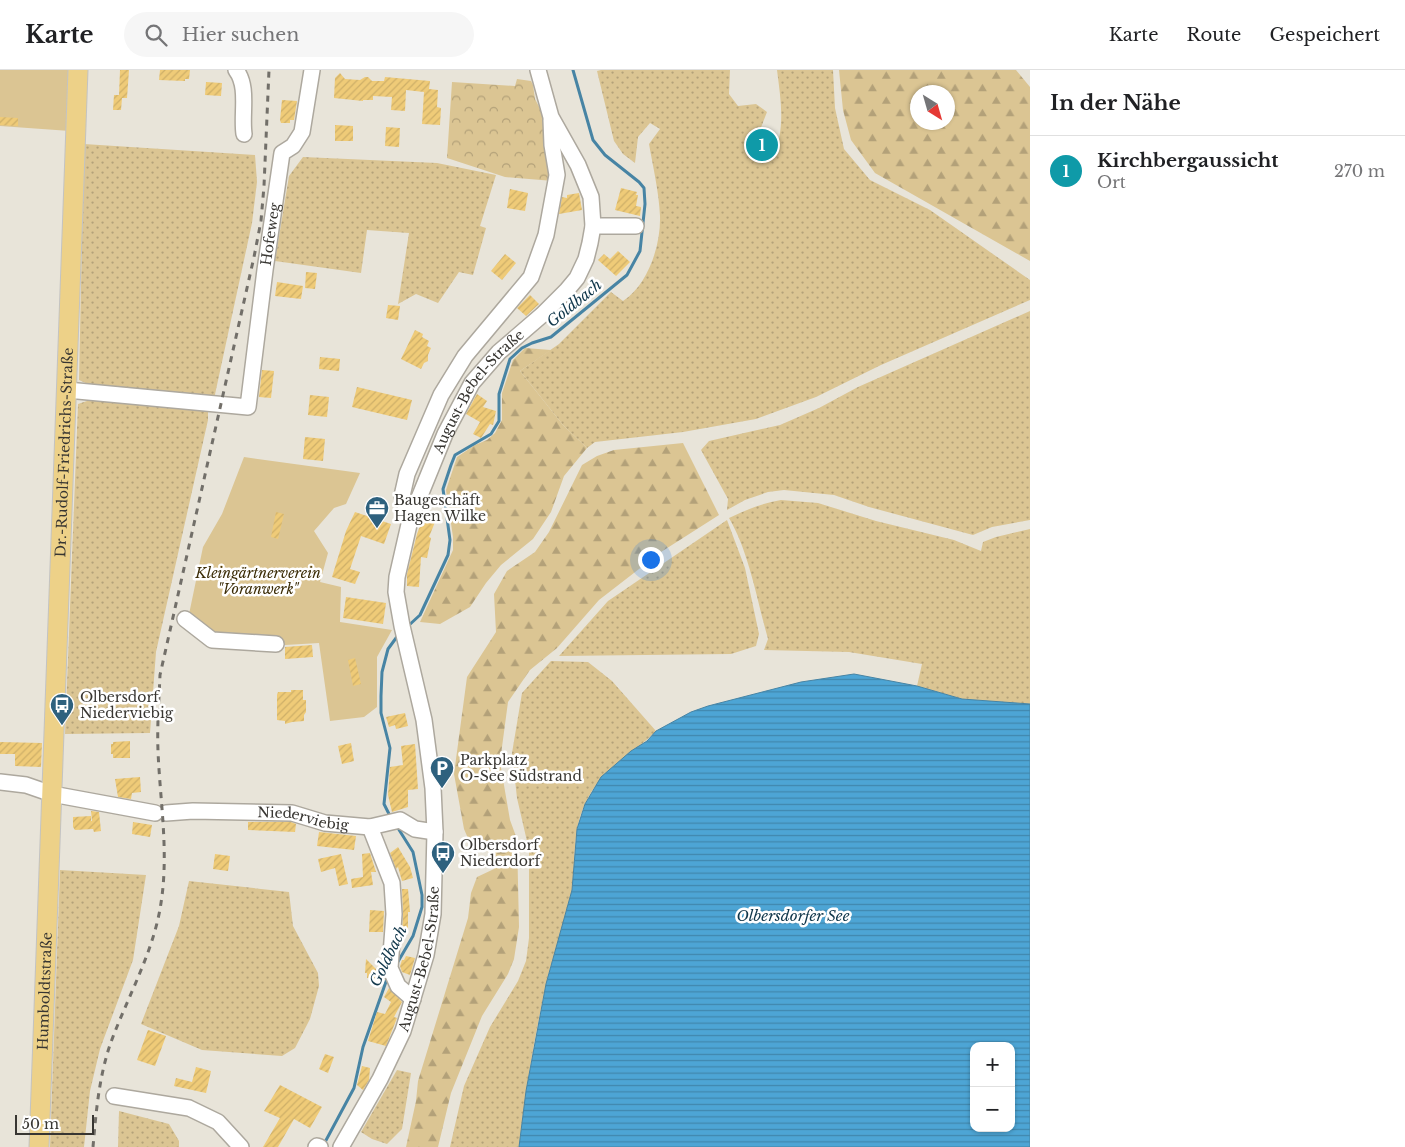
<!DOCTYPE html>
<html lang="de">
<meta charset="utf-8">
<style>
:root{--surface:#fff;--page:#f6f6f6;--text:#202124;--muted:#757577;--line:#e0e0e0;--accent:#2e617e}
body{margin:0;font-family:"Libre Baskerville",serif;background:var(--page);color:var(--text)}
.controls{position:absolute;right:15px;bottom:15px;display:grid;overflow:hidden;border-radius:10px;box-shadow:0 1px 4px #0004}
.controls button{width:45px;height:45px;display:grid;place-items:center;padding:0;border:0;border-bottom:1px solid var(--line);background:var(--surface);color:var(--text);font:25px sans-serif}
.compass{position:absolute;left:910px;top:15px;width:45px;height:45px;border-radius:50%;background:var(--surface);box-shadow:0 1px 4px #0004;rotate:143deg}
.scale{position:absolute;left:15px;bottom:12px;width:79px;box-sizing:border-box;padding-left:5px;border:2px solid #383632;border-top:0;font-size:14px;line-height:18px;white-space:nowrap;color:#383632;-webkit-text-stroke:4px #fff;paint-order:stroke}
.you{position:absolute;left:650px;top:489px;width:18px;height:18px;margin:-12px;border:4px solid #fff;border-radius:50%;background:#1a73e8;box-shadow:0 0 0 8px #1a73e833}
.badge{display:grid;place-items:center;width:32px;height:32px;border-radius:50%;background:var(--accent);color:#fff;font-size:16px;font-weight:700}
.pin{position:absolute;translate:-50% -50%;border:2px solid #fff;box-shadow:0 1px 5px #0006}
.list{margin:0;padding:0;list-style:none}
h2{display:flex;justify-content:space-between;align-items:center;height:65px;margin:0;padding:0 20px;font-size:21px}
h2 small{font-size:16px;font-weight:400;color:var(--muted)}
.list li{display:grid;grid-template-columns:32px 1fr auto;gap:15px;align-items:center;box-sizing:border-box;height:70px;padding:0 20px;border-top:1px solid var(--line)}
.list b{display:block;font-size:19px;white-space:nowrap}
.list p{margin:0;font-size:16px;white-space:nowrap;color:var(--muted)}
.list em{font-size:16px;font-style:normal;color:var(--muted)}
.icon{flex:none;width:28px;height:28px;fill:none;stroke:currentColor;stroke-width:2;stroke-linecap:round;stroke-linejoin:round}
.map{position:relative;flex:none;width:1030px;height:1077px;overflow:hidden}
header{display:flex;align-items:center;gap:30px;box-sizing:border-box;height:70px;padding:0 25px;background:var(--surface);border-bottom:1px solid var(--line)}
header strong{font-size:24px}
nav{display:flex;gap:28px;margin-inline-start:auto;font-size:18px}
.search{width:350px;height:45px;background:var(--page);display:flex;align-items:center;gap:12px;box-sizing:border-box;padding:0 18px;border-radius:28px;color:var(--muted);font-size:19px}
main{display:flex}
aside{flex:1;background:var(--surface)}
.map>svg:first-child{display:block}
.grass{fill:url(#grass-dots)}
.forest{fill:url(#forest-firs);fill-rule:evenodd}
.park{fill:url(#park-crowns)}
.garden{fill:#dbc593}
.water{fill:url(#water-rules);stroke:#4784a4;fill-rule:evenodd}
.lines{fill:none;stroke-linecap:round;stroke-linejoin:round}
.stream{stroke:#4784a4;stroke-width:3}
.building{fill:url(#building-hatch)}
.minor-casing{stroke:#ada89e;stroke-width:18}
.major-casing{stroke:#c3c3c2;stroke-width:21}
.minor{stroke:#fff;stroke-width:15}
.major{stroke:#edd188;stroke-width:19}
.rail{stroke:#726f69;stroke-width:3;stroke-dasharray:6 6;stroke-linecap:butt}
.labels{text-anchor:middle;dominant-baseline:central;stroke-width:5;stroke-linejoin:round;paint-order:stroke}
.street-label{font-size:14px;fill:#383632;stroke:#fff}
.poi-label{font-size:14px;fill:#383632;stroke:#fff;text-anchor:start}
.park-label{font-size:14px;font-style:italic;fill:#3a2b05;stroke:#fff}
.water-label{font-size:15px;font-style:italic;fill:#0f364a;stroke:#fff}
</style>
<header>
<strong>Karte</strong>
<div class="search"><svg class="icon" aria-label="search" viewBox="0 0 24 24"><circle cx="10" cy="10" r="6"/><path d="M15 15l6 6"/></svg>Hier suchen</div>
<nav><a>Karte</a><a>Route</a><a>Gespeichert</a></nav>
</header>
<main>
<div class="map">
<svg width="1030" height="1077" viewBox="0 0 1030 1077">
<defs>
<pattern id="grass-dots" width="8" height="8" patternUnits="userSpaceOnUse" patternTransform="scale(1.25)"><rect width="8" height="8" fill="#dbc593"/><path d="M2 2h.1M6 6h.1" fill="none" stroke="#b3a179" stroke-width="1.8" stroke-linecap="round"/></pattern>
<pattern id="forest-firs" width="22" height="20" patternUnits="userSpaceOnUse" patternTransform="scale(1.25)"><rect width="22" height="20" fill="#dbc593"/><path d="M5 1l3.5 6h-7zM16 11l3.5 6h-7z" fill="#b3a179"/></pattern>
<pattern id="park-crowns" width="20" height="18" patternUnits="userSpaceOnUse" patternTransform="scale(1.25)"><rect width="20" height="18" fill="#dbc593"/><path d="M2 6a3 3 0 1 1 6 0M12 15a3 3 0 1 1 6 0" fill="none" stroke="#b3a179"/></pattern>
<pattern id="water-rules" width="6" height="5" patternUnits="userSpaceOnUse" patternTransform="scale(1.25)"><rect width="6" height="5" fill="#4da5d5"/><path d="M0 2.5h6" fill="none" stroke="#4187ad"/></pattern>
<pattern id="building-hatch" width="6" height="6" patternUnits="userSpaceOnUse" patternTransform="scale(1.25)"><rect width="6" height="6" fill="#efcb78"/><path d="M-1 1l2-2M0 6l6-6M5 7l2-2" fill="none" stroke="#ceaf68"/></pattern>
</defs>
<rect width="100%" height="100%" fill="#e8e4d9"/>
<!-- grass -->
<g class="grass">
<path d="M601 0H730L729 24 738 36 756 34 767 42 751 83 772 90C786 59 781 32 777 0H833L835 38 844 79 870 110 930 140 1030 210V230L881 295 816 327 756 349 683 362 595 372 587 378 563 355 520 301 559 274 611 222 623 231C648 215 661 175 660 146 659 122 653 97 649 74L660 59 650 53 638 67 635 93 623 84 614 71 597 1Z"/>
<path d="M84 74 255 85 257 112 252 153 214 329 92 316 79 310Z"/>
<path d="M303 87 437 93 496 105 480 156 486 158 473 205 459 202 438 233 416 224 398 234 409 163 367 160 361 203 275 191 289 106Z"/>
<path d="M1030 241V450L992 457 973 465 869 437 834 425 784 420 768 422 745 430 727 440 728 429 701 380 709 371 780 355 819 338 858 317Z"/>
<path d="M99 327 208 338V350L156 582 150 663 65 664 78 334Z"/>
<path d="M781 430 818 433 876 451 954 470 981 481 983 472 996 467 1030 459V634L962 629 917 616 922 594 849 582 764 580 768 569C757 530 749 482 729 448 746 440 762 433 781 430Z"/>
<path d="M727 450 745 498 759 564 756 576 731 584 559 586 608 531Z"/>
<path d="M551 591 588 592 612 611 656 661C630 687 601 698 585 734 572 761 576 791 572 820 566 852 553 883 546 915 534 969 525 1023 519 1077H450L464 1016 490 957 518 911 526 891 529 868V780L517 728 512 683 522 623Z"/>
<path d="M60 800 146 805 133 890 100 979 90 1021 84 1077H50Z"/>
<path d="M189 811 289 822 293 856 318 903 319 916 310 949 295 978 282 986 202 980 141 954 179 856Z"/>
<path d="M397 1000 411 1003 402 1059 387 1074 372 1069 361 1062Z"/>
<path d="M119 1041 169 1054 179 1071V1077H118Z"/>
</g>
<!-- forest -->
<g class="forest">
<path d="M839 0H1016L1030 17V191L875 103 851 70 843 40ZM918 22H948V52H918Z"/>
<path d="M525 278 551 280 520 301 563 355 587 378 564 406 551 442 533 469 501 495 486 513 470 537 440 554 420 552 453 480V467L446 420 457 387 475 375 487 370 495 363 502 350V323L513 290Z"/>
<path d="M683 373 719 445 661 482 599 530 557 578 530 600 508 632 500 692 510 750 517 769 519 857 514 889 508 904 482 946 451 1023 438 1077H406L416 1031 418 1011 468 848 471 823 477 807 494 799 486 777 473 780 464 759 454 704 467 607 496 562 494 524 507 501 535 482 549 462 582 395 597 386 614 380Z"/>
</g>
<!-- park -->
<path class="park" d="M517 9 531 11 533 15 535 29 548 54 553 111 505 107 447 88 452 12 515 16Z"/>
<!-- garden -->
<g class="garden">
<path d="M0 0H74L70 61 0 56Z"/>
<path d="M244 387 360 403 346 434 334 438 314 461 328 483 320 512 341 517 340 552 392 560 377 587V637L364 647 330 651 319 573 268 576 212 570 188 549 203 477 222 444Z"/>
</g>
<!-- water -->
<path class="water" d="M854 604 917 616 962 629 1030 634V1077H519L526 1021 546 914 572 820 577 759 585 734 601 707 631 681 647 671 656 661 691 642 708 636 801 612ZM974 976H1011V1058H974Z"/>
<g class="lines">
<!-- stream -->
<g class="stream">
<path d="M407 557 420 545 448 485 450 470 443 419 451 395 455 385 491 364 499 351V324L510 289 522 278 532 273 551 267 627 205 640 181 645 134 644 118 639 112 605 85 593 70 573 0"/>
<path d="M391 748 384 734 390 678 381 643V626L382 602 388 579 399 564"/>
<path d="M396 755 413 782 422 825V837L413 866 396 895"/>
<path d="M324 1074 354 1018 363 977 388 906"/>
</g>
</g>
<!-- building -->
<g class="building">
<path d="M120 0H129L127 28H122L121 40H113L114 25H119Z"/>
<path d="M160 0H190L189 9H185V11L159 10Z"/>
<path d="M340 3 345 9 360 10 365 7H368L372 11H384L385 7 430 11 429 19 438 20 437 37 441 38 440 55 422 54 424 22 406 20 405 41 391 40 392 27 373 26V30H363V31L334 28 335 8Z"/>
<path d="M206 12 222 13 221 26 205 25Z"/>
<path d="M282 30 297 31 294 50H290V53H281L280 50Z"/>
<path d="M0 47 18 48V56L0 55Z"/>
<path d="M335 55 353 56V71H335Z"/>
<path d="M386 57 400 58 399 77 385 76Z"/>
<path d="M621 118 637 122 636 125H638L636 136 641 137 640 146 615 140Z"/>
<path d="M510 119 528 123 525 141 507 138Z"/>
<path d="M579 123 582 140 559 144 562 127 567 128V125Z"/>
<path d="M618 181 630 192 616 206 598 190 604 184 610 189Z"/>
<path d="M505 184 516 193 502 210 491 201Z"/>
<path d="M306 202 317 203 315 219 305 218Z"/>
<path d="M277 212 303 216 301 229 275 226Z"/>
<path d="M530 225 539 234 526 246 517 238Z"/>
<path d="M388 235 400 236 398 250 386 248Z"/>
<path d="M415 260 423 264 422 267 429 271 427 276 431 278 428 285V291L424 293 421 299 401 289Z"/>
<path d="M320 287 340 289 339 301 319 299Z"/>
<path d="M262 300 274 301 271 328 259 327Z"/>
<path d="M357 317 412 330 407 350 352 337Z"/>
<path d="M477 324 487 331 483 337 496 341 493 355 490 354 481 368 473 364 480 352 466 344Z"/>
<path d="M310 325 329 327 327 347 308 345Z"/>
<path d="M305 367 325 369 323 391 303 389Z"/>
<path d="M276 442 284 444 278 469 271 467Z"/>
<path d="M355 442 391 454 384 474 361 466 350 499 360 502 355 514 332 507 346 461Z"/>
<path d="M425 443 437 447 429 467 431 468 427 488 421 487 419 517 407 516V504L417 464Z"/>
<path d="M346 527 386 533 383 554 343 548Z"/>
<path d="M312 575 313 587 285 589V577Z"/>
<path d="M355 588 361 614 353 616 348 590Z"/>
<path d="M291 620H303V630H306V642L304 645V651L292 652 285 654V651L277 650V625L278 622H291Z"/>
<path d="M405 643 408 656 396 659 395 655 389 657 386 647Z"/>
<path d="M130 671V688H113V684H111V674H113V672Z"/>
<path d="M0 672 42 673 41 697 15 696V684H0Z"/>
<path d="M351 673 354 691 342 694 338 676Z"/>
<path d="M415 674 418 719 408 720V737L392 742 388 725 390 697 403 695 401 676Z"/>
<path d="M140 707 141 722 132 723 131 729 118 727 115 709Z"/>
<path d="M91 741 99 742 101 761 94 762 93 759 75 760 73 757V747L91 746V751H92Z"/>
<path d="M133 752 152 755 150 767 132 764Z"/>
<path d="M248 752H291L296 754 295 762 248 760Z"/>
<path d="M319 762 356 766 354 780 317 776Z"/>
<path d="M398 777 410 797 413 808 402 811 398 797 396 799 390 783Z"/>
<path d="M370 783 376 802H371L373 815 352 818 351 809 363 807 362 784Z"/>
<path d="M215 784 230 786 228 801 213 799Z"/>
<path d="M341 784 348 814 339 816 335 798 321 802 318 789Z"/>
<path d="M402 819H408L410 842H408V864H402L403 844Z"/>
<path d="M370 840 384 841 383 862H369Z"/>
<path d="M406 886 415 888 410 905 402 902 400 896 402 890H404Z"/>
<path d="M366 889 384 907 385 909 367 908V903H365Z"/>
<path d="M389 918 402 932 394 947 397 948 386 976 368 971 377 942 385 944 391 932 384 927Z"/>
<path d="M148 960 166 966 155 996 137 990Z"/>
<path d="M325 984 334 987 328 1003 319 999Z"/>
<path d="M362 996 370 998 369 1010 363 1020 357 1015Z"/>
<path d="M196 997 211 1001 206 1023 174 1016 176 1008 192 1012Z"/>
<path d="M280 1015 322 1037 310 1058 294 1049 278 1077H263L280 1048 264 1041Z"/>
</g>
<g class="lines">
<!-- minor casing -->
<g class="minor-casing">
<g id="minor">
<path d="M236 0C249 17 241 44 244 64"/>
<path d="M593 156H636"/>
<path id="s1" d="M67 320 248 337 265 200 282 83 293 76 302 62 312 0"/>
<path d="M410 450 402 426 407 404 441 325 465 286 531 207 546 165 557 105 552 75 551 50"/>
<path d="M185 549 212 570 276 574"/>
<path d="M0 712 26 715 52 724 155 743"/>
<path id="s2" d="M166 743 193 741 292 743 325 753 370 757 400 750 415 759 435 762"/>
<path d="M370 757 392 813 394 844 390 898 398 916 413 929"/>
<path d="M114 1026 189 1038 218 1052 241 1077"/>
<path d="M316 1077 317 1076 320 1077"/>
<path id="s3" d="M341 1077 380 1009 403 961 426 885 433 844 435 762 433 718 424 650 402 556 396 522 397 507 410 450 445 364 472 313 499 282 542 245 567 220 577 208 586 189 590 173 593 156 591 127 578 95 551 47 538 0"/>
</g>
</g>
<!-- major casing -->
<g class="major-casing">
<g id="major">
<path id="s4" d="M39 1077 78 0"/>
</g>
</g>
<!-- minor -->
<use href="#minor" class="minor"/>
<!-- major -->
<use href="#major" class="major"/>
<!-- rail -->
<path class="rail" d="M93 1077C96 1042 99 1006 111 972 128 926 154 881 161 833 169 782 160 731 158 681 157 655 159 630 160 605L254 187 261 151 264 116 269 0"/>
</g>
<!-- icons -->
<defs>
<g id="office-pin" transform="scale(1.25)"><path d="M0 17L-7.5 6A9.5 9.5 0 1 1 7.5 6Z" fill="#2e617e" stroke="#fff"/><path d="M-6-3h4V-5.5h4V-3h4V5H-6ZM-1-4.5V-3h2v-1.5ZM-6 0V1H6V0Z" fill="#fff"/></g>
<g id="bus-pin" transform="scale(1.25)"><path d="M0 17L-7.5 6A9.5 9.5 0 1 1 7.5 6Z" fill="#2e617e" stroke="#fff"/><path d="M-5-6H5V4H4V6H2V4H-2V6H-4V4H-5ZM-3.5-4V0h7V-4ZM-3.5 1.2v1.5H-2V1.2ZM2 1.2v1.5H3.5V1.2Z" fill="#fff"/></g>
<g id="parking-pin" transform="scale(1.25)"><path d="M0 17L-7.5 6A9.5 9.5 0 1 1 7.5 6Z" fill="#2e617e" stroke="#fff"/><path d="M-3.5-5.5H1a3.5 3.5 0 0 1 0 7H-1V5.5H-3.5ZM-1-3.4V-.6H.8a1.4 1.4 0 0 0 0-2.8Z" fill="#fff"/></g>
</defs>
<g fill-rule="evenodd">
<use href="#office-pin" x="377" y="438"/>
<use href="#bus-pin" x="62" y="635"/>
<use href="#parking-pin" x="442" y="698"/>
<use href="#bus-pin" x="443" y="783"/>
</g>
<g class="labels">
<!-- street labels -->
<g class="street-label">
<text stroke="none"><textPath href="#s1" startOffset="356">Hofeweg</textPath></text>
<text stroke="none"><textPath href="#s3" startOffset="799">August-Bebel-Straße</textPath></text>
<text stroke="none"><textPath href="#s4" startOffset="695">Dr.-Rudolf-Friedrichs-Straße</textPath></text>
<text stroke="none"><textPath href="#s2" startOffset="138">Niederviebig</textPath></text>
<text stroke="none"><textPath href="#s3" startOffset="206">August-Bebel-Straße</textPath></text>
<text stroke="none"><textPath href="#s4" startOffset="156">Humboldtstraße</textPath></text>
</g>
<!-- poi labels -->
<g class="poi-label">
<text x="394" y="430">Baugeschäft<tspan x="394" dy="16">Hagen Wilke</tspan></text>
<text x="80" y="627">Olbersdorf<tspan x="80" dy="16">Niederviebig</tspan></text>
<text x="460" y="690">Parkplatz<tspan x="460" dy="16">O-See Südstrand</tspan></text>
<text x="460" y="775">Olbersdorf<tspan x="460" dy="16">Niederdorf</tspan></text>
</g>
<!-- park labels -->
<g class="park-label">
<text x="258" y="503">Kleingärtnerverein<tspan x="258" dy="16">"Voranwerk"</tspan></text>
</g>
<!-- water labels -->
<g class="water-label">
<text transform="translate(574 233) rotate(-39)">Goldbach</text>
<text x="793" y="845">Olbersdorfer See</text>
<text transform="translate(388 886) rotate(-64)">Goldbach</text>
</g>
</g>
</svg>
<div class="controls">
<button>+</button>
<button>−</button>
</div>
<svg class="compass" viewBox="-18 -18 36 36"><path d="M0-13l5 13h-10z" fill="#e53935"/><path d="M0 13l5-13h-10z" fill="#757577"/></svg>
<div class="scale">50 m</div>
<div class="you"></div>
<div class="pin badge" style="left:762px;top:75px;background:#0f9aa8">1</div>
</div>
<aside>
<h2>In der Nähe<small></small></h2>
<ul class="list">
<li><span class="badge" style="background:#0f9aa8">1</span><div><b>Kirchbergaussicht</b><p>Ort</p></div><em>270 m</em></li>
</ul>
</aside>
</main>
